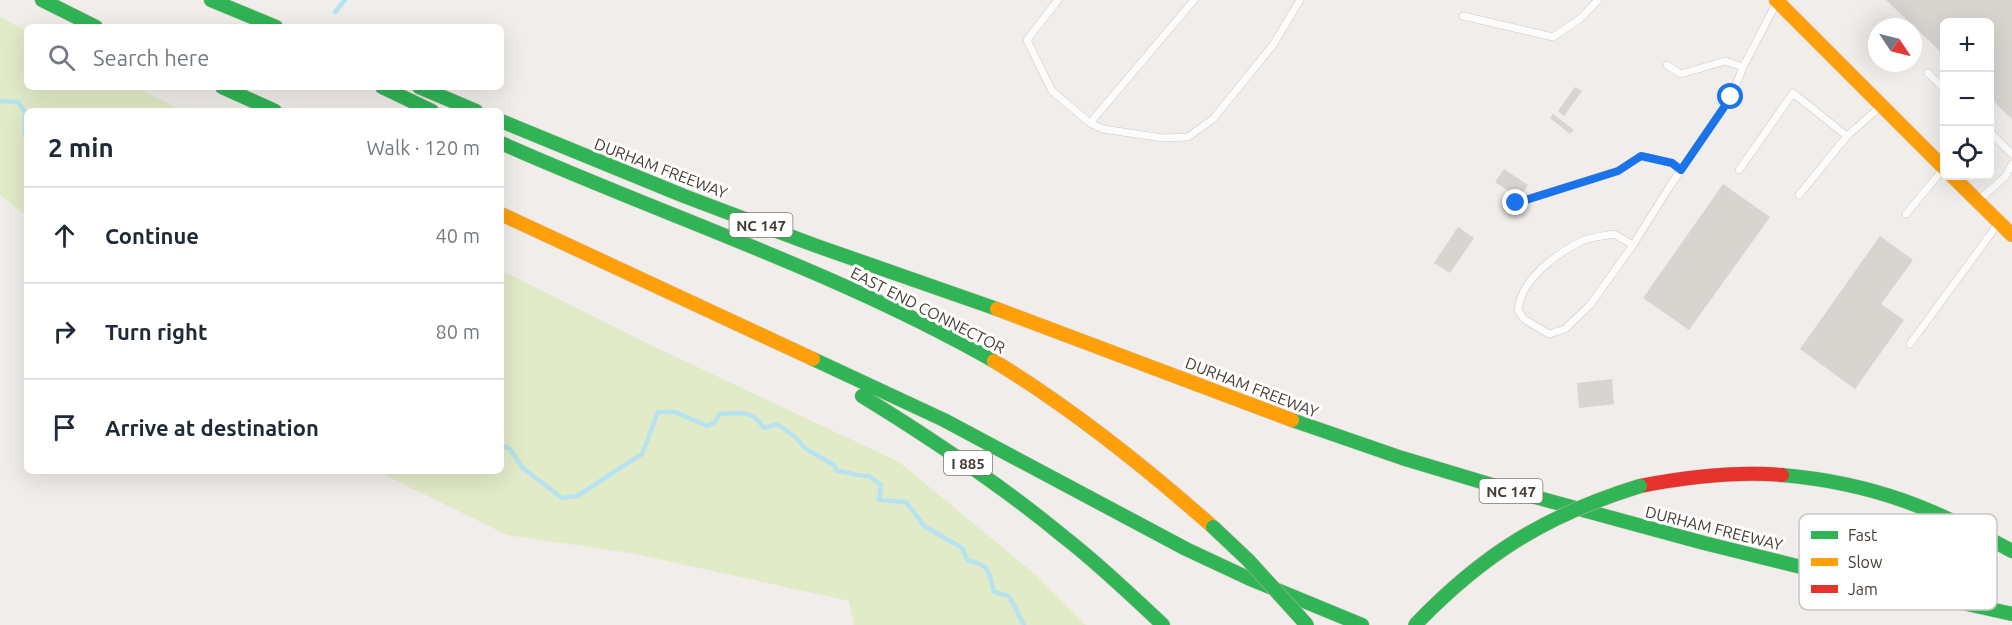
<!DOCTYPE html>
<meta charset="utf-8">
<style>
:root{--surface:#fff;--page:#f2f2f3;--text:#1f2937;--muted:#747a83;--line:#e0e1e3}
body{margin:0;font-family:Ubuntu,sans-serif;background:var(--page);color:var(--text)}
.controls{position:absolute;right:18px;top:18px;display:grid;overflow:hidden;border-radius:9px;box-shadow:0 6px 24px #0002}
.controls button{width:54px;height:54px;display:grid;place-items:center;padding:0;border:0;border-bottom:2px solid var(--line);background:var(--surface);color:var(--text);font:30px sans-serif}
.compass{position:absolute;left:1868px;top:18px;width:54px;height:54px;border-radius:50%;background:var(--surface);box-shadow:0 6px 24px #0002;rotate:125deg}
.stop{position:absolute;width:18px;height:18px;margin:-14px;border:4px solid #1a73e8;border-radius:50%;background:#fff}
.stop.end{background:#1a73e8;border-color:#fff;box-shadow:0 2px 6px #0008}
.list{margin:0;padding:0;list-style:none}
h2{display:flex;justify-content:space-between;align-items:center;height:78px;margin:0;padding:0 24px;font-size:26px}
h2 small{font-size:20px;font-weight:400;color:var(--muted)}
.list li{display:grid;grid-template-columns:39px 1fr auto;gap:18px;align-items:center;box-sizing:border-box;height:96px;padding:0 24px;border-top:2px solid var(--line)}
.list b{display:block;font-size:22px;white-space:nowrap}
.list em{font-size:20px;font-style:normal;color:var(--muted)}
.icon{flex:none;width:33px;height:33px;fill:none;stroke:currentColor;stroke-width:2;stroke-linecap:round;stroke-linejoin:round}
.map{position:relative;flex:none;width:2012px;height:625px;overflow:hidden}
.search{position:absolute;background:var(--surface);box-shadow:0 6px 24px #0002;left:24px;top:24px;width:480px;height:66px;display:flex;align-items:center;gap:15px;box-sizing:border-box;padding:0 21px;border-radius:9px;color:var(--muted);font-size:22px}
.panel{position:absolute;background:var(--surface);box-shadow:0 6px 24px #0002;left:24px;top:108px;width:480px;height:366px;border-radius:9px}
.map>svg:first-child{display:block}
.green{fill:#e2ebc8}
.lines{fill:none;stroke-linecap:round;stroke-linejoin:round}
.stream{stroke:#b7e2f0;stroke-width:4.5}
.building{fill:#d8d4d0}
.lane-casing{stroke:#cdc9c5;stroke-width:8}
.fast-casing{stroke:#d1cac1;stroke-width:15}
.slow-casing{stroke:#d1cac1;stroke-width:15}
.jam-casing{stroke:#d1cac1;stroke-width:15}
.lane{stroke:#fdfcfc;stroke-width:7}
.fast{stroke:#30b455;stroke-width:14}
.slow{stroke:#ff9f0a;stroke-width:14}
.jam{stroke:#e5322d;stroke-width:14}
.fast-bridge-casing{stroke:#c9b5a4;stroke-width:15;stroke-linecap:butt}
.fast-bridge{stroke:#30b455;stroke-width:14}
.route{stroke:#1a73e8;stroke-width:8}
.labels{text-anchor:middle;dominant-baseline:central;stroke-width:6;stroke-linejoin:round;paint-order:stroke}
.shield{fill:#fff;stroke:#7e7772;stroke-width:1.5}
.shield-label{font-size:15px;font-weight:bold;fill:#463d35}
.street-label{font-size:16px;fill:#463d35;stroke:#fff}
.key{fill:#fff;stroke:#c8c5c2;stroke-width:1.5}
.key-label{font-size:16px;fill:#463d35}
</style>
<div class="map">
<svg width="2012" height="625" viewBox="0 0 2012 625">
<rect width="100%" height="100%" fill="#f0edea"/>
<!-- green -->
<g class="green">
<path d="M0 17 27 31V87H136L183 111H27V216L0 195Z"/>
<path d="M501 270 657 348 899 462 1037 576 1086 625H854L849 601 631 553 507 535 377 471H501Z"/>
</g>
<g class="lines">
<!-- stream -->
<g class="stream">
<path d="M335 12 345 0"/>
<path d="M0 101 18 102 25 112V133L27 136"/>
<path d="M501 446 509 448 523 468 562 498 577 496 642 454 658 412H675L707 426 715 422 720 414C740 412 752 410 764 428L777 424 794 436 806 449 834 465 837 471C850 472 856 477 869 476L881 485 879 500 906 502 924 526 962 548 968 561C989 563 990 574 994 592L1009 596 1024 625"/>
</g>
</g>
<!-- building -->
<g class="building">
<path d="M1886 0H2012V119L1990 98V22H1944V55Z"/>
<path d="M1575 87 1582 91 1564 116 1558 111Z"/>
<path d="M1553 114 1574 130 1570 134 1550 118Z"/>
<path d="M1504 169 1528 185 1520 198 1495 182Z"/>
<path d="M1723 184 1770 217 1689 330 1643 298Z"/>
<path d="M1458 227 1474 238 1450 273 1434 263Z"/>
<path d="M1880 236 1913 260 1881 304 1904 320 1855 389 1800 349Z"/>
<path d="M1612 379 1614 404 1579 408 1577 383Z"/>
</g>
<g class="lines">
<!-- lane casing -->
<g class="lane-casing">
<g id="lane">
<path d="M1058 0 1027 40 1052 91 1090 123 1103 129 1163 138 1188 137 1213 119 1273 45 1300 0"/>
<path d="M1463 16 1553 37 1581 18 1598 0"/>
<path d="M1667 65 1681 74 1725 61 1743 67"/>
<path d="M1928 73 1944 89"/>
<path d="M1090 123 1194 0"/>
<path d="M1990 132 2012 154"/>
<path d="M1739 170 1793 93 1847 136 1881 106"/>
<path d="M1799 195 1847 136"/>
<path d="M1977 201 2005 177 2012 164"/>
<path d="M1516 203 1618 171 1641 156 1672 163 1681 170"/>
<path d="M1906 214 1944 168"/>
<path d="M1633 245 1614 234C1604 236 1591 237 1582 241 1556 254 1521 279 1518 310L1524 319 1549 334 1565 329 1590 305 1633 245 1670 186 1731 97 1743 67 1777 2"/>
<path d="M1910 344 1998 224"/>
</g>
</g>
<!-- fast casing -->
<g class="fast-casing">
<g id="fast">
<path d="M42 0 96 27"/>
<path d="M211 0 276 27"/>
<path d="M222 87 275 111"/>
<path d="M382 87 432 111"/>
<path d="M419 87 476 111"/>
<path d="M501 121 684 196 814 245 997 309"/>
<path d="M501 143C665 216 838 272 994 361"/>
<path d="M813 359 944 420 1186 549 1248 578 1362 625"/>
<path d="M862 396C932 439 1000 484 1064 537 1099 564 1131 595 1163 625"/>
<path d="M1292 420 1402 458 1502 488 1704 543 1805 568 2012 614"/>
<path d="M1782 475C1873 483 1933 508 2012 551"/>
</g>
</g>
<!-- slow casing -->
<g class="slow-casing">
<g id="slow">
<path d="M1776 0 1944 168"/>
<path d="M1952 176 2012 235"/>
<path d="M501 214 813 359"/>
<path d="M997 309 1292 420"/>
<path d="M994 361C1073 409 1144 466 1213 527"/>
</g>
</g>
<!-- jam casing -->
<g class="jam-casing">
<path id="jam" d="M1640 486C1687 477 1734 471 1782 475"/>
</g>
<!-- lane -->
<use href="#lane" class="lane"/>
<!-- fast -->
<use href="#fast" class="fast"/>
<!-- slow -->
<use href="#slow" class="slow"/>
<!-- jam -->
<use href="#jam" class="jam"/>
<!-- fast-bridge casing -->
<g class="fast-bridge-casing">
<g id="fast-bridge">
<path d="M1213 527 1248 560 1307 625"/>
<path d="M1415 625C1483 554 1546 515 1640 486"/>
</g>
</g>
<!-- fast-bridge -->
<use href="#fast-bridge" class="fast-bridge"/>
</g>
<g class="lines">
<!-- route -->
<path class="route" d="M1516 203 1618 171 1641 156 1672 163 1681 170 1731 97"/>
</g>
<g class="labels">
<!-- shield labels -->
<g class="shield">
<rect x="729.5" y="213" width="63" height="24" rx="4.5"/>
<rect x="944" y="451" width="48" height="24" rx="4.5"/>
<rect x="1479.5" y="479" width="63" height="24" rx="4.5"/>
</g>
<g class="shield-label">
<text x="761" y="225">NC 147</text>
<text x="968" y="463">I 885</text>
<text x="1511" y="491">NC 147</text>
</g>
<!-- street labels -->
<g class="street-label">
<text transform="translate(661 168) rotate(21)">DURHAM FREEWAY</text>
<text transform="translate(928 310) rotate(27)">EAST END CONNECTOR</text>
<text transform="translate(1252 387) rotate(21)">DURHAM FREEWAY</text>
<text transform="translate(1714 528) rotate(14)">DURHAM FREEWAY</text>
</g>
</g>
<!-- legend -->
<rect x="1799" y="514" width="198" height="96" rx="9" class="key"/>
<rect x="1811" y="531" width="27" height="8" fill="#30b455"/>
<rect x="1811" y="558" width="27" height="8" fill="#ff9f0a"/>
<rect x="1811" y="585" width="27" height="8" fill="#e5322d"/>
<g class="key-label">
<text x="1848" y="541">Fast</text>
<text x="1848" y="568">Slow</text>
<text x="1848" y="595">Jam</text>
</g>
</svg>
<div class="controls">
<button>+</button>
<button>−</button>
<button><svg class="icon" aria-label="locate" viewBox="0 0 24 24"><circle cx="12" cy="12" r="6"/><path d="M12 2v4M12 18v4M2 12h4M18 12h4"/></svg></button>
</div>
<svg class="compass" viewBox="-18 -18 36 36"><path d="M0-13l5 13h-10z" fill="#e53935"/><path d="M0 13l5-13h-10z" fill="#747a83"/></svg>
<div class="stop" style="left:1731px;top:97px"></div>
<div class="stop end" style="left:1516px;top:203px"></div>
<div class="search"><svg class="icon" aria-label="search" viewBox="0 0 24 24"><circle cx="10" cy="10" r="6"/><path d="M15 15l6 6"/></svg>Search here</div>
<section class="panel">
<h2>2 min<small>Walk · 120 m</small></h2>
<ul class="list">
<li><svg class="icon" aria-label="ahead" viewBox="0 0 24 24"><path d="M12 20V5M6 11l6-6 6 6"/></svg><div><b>Continue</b></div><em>40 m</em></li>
<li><svg class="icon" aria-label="right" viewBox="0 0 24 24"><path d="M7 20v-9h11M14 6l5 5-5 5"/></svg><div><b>Turn right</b></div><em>80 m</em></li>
<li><svg class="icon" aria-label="arrive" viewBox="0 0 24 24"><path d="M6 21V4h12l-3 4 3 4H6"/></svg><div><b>Arrive at destination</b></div></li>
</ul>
</section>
</div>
